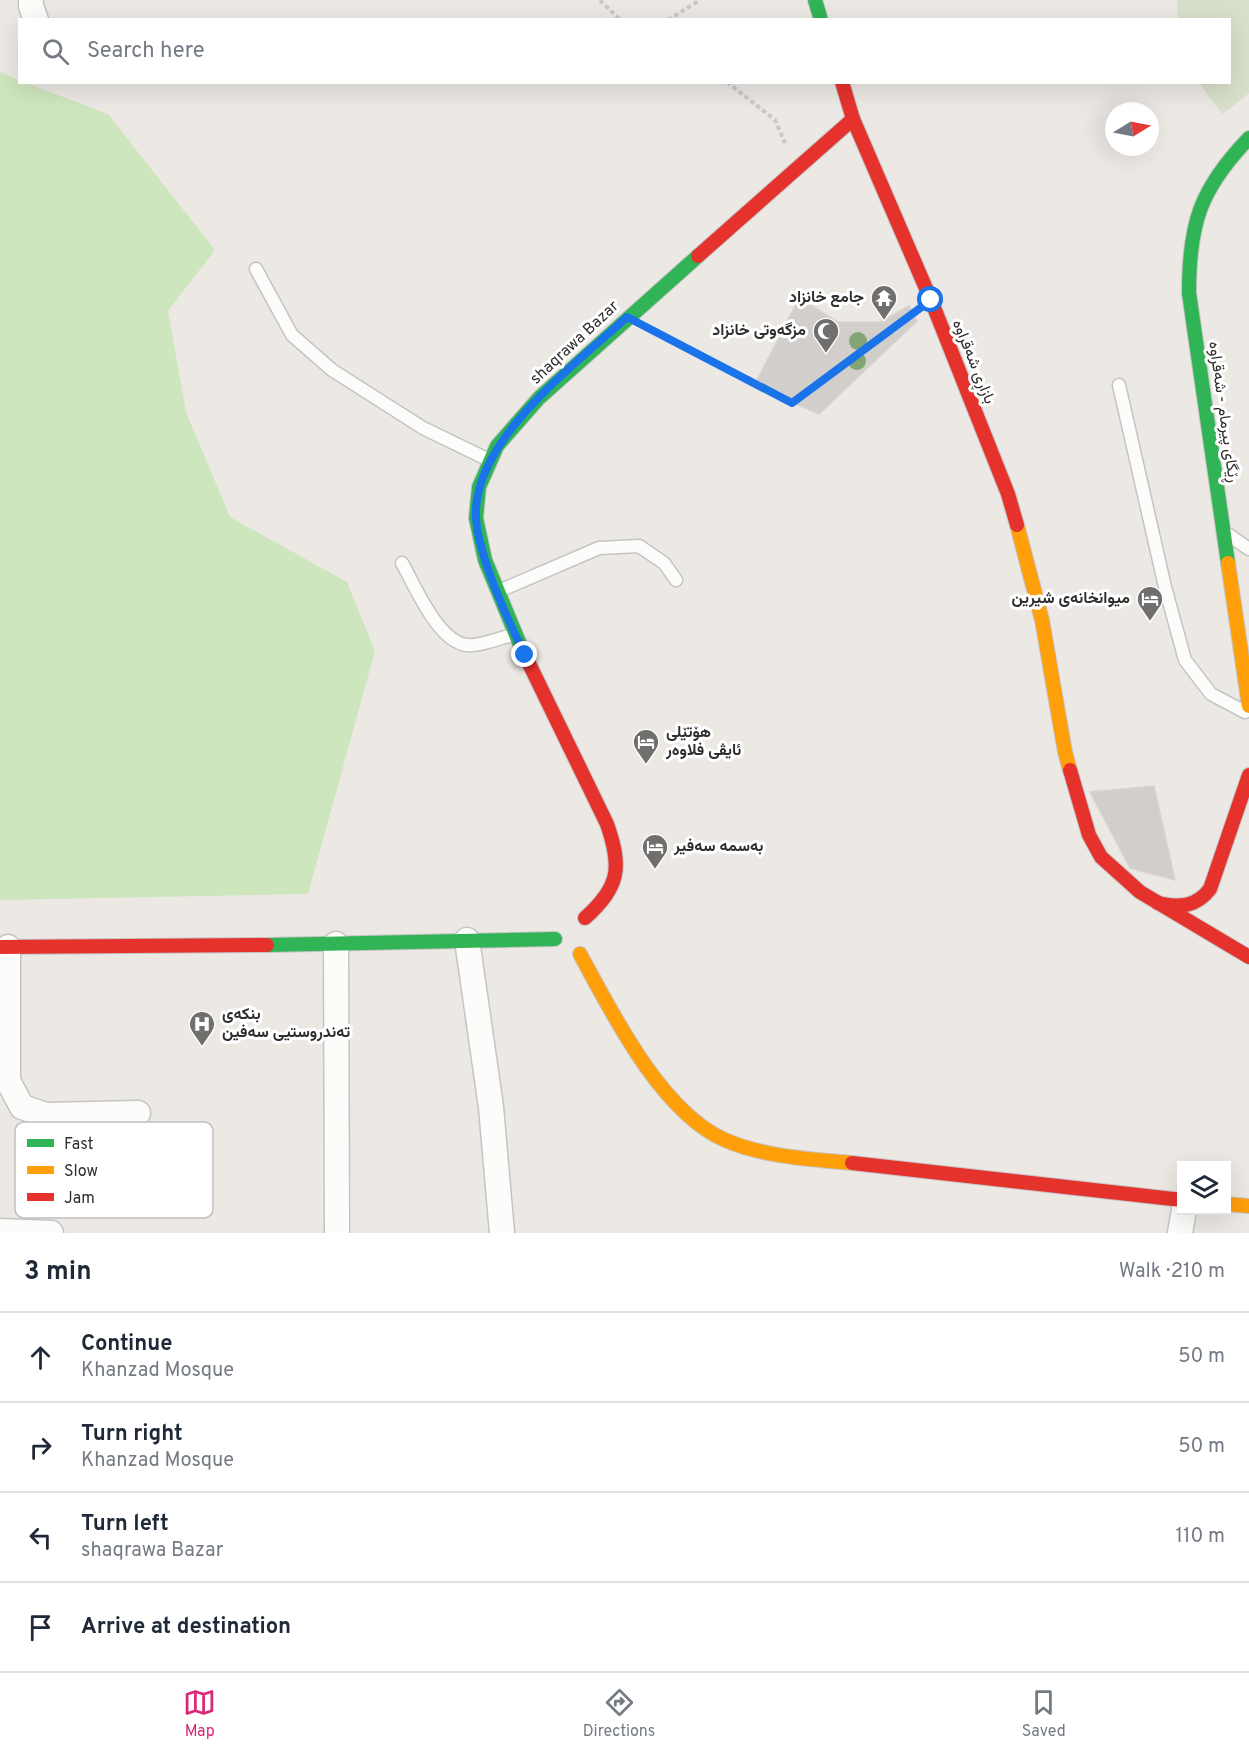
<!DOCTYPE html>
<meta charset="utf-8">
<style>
:root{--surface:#fff;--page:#f6f6f7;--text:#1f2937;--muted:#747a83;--line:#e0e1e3;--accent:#db2777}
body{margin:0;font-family:Overpass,Vazirmatn,sans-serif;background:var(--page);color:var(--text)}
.controls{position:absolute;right:18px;bottom:18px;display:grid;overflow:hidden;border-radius:0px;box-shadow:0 6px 24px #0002}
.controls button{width:54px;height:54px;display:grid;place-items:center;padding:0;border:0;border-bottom:2px solid var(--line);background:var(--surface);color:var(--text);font:30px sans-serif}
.compass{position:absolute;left:1105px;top:102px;width:54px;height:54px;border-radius:50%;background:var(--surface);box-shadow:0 6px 24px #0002;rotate:80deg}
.stop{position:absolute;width:18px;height:18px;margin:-14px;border:4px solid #1a73e8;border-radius:50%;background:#fff}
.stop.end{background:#1a73e8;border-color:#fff;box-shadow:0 2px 6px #0008}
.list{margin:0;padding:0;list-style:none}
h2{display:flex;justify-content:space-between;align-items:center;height:78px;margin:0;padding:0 24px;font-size:26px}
h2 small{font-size:20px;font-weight:400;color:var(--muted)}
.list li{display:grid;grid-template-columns:39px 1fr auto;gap:18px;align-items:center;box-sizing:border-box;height:90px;padding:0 24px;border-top:2px solid var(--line)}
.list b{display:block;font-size:22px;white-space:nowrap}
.list p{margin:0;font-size:20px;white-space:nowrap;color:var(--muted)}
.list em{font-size:20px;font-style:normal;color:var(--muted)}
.icon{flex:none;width:33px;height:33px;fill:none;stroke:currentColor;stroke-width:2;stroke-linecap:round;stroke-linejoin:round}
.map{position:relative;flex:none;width:1249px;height:1233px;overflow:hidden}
.search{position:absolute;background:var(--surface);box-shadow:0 6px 24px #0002;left:18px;right:18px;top:18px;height:66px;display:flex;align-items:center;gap:15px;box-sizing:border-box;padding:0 21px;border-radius:0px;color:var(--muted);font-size:22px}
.sheet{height:438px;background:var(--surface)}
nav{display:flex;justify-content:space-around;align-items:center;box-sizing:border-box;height:84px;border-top:2px solid var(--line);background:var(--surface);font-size:16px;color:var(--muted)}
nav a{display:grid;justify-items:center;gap:3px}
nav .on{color:var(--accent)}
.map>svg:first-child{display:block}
.green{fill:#cee6be}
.cemetery{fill:#d8e0cc}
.building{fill:#d1cecb;stroke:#d7d4d0;stroke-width:1.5}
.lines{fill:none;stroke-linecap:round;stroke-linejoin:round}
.lane-casing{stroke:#c5c4c5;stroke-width:15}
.street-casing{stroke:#c5c4c5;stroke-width:27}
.fast-casing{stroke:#c5c4c5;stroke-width:16}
.slow-casing{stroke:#c5c4c5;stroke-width:16}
.jam-casing{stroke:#c5c4c5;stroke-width:16}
.path{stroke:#c9c9c8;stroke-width:4;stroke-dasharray:4.5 3;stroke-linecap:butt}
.lane{stroke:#fcfcfb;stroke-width:12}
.street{stroke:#fcfcfb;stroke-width:24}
.fast{stroke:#30b455;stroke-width:14}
.slow{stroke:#ff9f0a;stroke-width:14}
.jam{stroke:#e5322d;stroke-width:14}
.tree{fill:#82a575}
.route{stroke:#1a73e8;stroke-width:8}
.labels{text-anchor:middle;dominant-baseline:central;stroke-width:6;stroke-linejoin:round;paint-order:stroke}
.poi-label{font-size:16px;font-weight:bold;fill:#2e2e2e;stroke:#fff;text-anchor:end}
.street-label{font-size:16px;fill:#2e2e2e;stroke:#fff}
.key{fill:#fff;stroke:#c0c0c0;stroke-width:1.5}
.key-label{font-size:16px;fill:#2e2e2e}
</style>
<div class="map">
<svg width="1249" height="1233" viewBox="0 0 1249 1233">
<rect width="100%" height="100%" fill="#ece8e4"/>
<!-- green -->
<path class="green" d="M0 72 19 80 20 82 26 83 108 114 215 250 168 311 186 412 230 517 347 582 375 651 308 894 0 900Z"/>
<!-- cemetery -->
<path class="cemetery" d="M1177 0H1249V93L1223 114 1209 97 1200 83 1230 82V20L1178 19Z"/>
<!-- building -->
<g class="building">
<path d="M799 298 838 322H880L909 306 917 321 819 414 754 386Z"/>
<path d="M1154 786 1175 880 1130 868 1090 792Z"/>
</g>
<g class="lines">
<!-- lane casing -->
<g class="lane-casing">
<g id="lane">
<path d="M256 269 292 335 332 370 423 428 489 460"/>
<path d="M1119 385 1165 587 1185 660 1211 694 1245 712"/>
<path d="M1229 535 1249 549"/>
<path d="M402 563C415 586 438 642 467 645 478 647 502 637 513 635"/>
<path d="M499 591 599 548 639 546 664 563 676 580"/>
</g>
</g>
<!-- street casing -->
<g class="street-casing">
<g id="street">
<path d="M31 0V6L36 20"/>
<path d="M467 940 491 1107 502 1233"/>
<path d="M336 944 337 1233"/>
<path d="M8 947V1081L22 1107 46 1115 138 1113"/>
<path d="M0 1231 51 1233"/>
<path d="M1180 1233 1184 1210"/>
</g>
</g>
<!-- fast casing -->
<g class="fast-casing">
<g id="fast">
<path d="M815 0 821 20"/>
<path d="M1228 563 1189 293C1189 223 1200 189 1249 138"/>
<path d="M521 647 485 560 476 518 479 487 497 446 539 398 698 256"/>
<path d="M267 945 555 939"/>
</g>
</g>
<!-- slow casing -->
<g class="slow-casing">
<g id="slow">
<path d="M1017 525 1042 620 1065 752 1070 770"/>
<path d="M1228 563 1249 706"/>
<path d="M580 954C612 1013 661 1112 725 1140 764 1157 810 1159 852 1163"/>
<path d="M1226 1204 1249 1206"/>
</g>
</g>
<!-- jam casing -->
<g class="jam-casing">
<g id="jam">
<path d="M842 82 853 119 931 300 1008 494 1017 525"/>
<path d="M698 256 853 119"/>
<path d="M521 647 607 824C622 867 620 887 585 918"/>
<path d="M1070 770 1089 835 1101 857 1140 892 1249 957"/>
<path d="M1158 903C1180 908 1196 907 1210 889L1249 775"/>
<path d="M0 947 267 945"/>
<path d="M852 1163 1182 1200"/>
</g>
</g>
<!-- path -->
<g class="path">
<path d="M600 0 620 20"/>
<path d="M668 20 700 0"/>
<path d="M727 82 775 120 785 143"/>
<path d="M655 331 792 403 907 318"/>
</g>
<!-- lane -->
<use href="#lane" class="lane"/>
<!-- street -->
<use href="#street" class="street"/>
<!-- fast -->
<use href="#fast" class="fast"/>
<!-- slow -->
<use href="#slow" class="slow"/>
<!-- jam -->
<use href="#jam" class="jam"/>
</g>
<!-- trees -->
<g class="tree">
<circle cx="858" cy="341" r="9"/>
<circle cx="857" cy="361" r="9"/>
</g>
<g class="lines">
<!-- route -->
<path class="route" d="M525 655C508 621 478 555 476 518 472 440 575 365 627 317L792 403 931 300"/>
</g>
<!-- icons -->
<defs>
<g id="temple-pin" transform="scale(1.35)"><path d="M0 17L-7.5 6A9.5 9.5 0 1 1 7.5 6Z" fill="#706f6e" stroke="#fff"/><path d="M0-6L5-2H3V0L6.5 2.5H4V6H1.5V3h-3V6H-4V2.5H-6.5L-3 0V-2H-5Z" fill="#fff"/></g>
<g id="mosque-pin" transform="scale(1.35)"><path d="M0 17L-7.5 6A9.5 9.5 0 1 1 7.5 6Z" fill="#706f6e" stroke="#fff"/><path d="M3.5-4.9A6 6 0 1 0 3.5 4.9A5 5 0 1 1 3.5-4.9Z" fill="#fff"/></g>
<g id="hotel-pin" transform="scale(1.35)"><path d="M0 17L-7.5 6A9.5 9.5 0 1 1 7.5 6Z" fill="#706f6e" stroke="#fff"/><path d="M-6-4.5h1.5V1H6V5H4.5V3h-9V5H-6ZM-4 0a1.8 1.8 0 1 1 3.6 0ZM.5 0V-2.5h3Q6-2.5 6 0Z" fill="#fff"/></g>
<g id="hospital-pin" transform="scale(1.35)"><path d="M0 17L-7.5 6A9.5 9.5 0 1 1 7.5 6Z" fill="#706f6e" stroke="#fff"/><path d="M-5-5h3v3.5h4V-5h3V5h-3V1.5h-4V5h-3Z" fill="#fff"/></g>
</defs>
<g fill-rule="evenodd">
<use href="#temple-pin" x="884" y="298"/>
<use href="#mosque-pin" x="826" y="331"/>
<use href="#hotel-pin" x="1150" y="599"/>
<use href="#hotel-pin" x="646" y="742"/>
<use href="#hotel-pin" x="655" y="847"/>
<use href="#hospital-pin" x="202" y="1024"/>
</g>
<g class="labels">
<!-- poi labels -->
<g class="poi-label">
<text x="864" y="298">جامع خانزاد</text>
<text x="806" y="331">مزگەوتی خانزاد</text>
<text x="1130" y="599">میوانخانەی شیرین</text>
<text x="666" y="733" text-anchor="start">ھۆتێلی<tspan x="666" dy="18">ئایڤی فلاوەر</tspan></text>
<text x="674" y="847" text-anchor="start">بەسمە سەفیر</text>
<text x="222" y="1015" text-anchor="start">بنكەی<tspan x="222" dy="18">تەندروستیی سەفین</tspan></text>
</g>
<!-- street labels -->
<g class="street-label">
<text transform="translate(575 343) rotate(-43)">shaqrawa Bazar</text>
<text transform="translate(973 362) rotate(68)">بازاڕی شەقراوە</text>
<text transform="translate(1223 412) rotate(82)">ڕێگای پیرمام - شەقراوە</text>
</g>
</g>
<!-- legend -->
<rect x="15" y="1122" width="198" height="96" rx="9" class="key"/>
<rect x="27" y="1139" width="27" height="8" fill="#30b455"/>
<rect x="27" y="1166" width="27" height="8" fill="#ff9f0a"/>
<rect x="27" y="1193" width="27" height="8" fill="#e5322d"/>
<g class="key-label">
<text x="64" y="1149">Fast</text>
<text x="64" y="1176">Slow</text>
<text x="64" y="1203">Jam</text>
</g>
</svg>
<div class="controls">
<button><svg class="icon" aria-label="layers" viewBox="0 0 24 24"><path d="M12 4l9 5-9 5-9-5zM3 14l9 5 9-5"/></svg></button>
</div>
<svg class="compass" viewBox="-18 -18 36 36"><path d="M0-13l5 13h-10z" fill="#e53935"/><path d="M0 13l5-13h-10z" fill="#747a83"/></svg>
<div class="stop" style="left:931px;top:300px"></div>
<div class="stop end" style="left:525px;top:655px"></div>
<div class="search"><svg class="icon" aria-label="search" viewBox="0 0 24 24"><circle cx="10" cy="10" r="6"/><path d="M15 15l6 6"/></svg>Search here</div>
</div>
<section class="sheet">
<h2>3 min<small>Walk · 210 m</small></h2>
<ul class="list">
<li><svg class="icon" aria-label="ahead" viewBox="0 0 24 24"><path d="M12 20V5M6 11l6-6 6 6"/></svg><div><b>Continue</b><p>Khanzad Mosque</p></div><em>50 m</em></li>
<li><svg class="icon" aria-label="right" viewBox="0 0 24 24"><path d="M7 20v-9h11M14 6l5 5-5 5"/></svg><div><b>Turn right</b><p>Khanzad Mosque</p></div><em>50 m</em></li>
<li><svg class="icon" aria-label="left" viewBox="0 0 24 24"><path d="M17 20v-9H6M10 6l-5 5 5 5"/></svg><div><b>Turn left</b><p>shaqrawa Bazar</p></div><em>110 m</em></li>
<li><svg class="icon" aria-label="arrive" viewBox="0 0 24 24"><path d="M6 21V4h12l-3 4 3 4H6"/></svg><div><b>Arrive at destination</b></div></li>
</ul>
</section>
<nav>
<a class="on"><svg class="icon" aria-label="map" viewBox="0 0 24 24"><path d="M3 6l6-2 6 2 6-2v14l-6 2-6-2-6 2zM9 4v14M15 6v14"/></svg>Map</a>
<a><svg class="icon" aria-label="directions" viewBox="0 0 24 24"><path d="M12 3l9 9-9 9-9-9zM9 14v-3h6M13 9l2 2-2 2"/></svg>Directions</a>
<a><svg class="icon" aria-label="saved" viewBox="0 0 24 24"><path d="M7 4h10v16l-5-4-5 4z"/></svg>Saved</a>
</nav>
